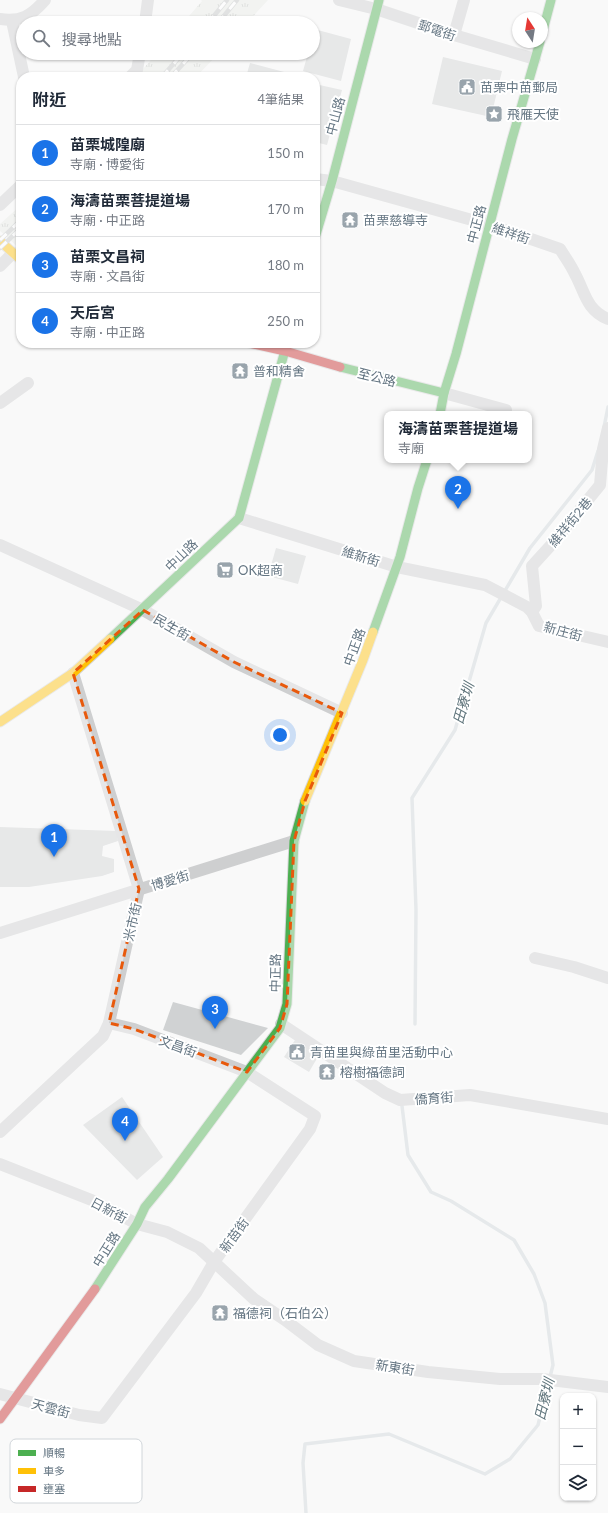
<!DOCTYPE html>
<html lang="zh-TW">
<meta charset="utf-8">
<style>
:root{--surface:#fff;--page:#f6f6f7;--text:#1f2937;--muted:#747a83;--line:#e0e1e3;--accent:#1a73e8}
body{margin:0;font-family:Lato,"Noto Sans TC",sans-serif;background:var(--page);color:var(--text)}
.controls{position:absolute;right:12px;bottom:12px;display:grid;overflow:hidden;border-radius:8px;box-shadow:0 1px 3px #0004}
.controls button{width:36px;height:36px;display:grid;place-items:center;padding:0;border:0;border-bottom:1px solid var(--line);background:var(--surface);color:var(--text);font:20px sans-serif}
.compass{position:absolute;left:512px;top:12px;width:36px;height:36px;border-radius:50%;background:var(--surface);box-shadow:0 1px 3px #0004;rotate:348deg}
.you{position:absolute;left:280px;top:735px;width:14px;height:14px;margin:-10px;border:3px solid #fff;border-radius:50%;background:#1a73e8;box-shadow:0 0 0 6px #1a73e833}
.badge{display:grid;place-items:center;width:26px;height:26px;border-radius:50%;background:var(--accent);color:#fff;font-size:13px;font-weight:700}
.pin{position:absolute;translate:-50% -33px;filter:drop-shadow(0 1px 2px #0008)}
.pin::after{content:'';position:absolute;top:21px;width:14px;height:12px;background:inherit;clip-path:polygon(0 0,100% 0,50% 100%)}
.popup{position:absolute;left:384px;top:411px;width:148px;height:52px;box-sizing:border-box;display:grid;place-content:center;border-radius:8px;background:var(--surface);filter:drop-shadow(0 1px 3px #0005);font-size:13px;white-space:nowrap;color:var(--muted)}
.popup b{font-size:15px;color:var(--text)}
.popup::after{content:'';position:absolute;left:50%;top:100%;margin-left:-8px;border:8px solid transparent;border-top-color:var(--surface)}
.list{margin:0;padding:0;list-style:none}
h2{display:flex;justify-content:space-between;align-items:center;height:52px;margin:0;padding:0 16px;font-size:17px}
h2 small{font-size:13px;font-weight:400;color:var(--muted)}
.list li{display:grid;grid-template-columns:26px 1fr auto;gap:12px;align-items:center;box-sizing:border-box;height:56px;padding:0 16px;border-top:1px solid var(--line)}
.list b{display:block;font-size:15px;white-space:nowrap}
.list p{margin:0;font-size:13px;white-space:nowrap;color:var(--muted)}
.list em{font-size:13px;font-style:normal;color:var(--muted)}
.icon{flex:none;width:22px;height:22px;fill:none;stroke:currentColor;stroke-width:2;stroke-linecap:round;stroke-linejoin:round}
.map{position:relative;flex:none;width:608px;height:1513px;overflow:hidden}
.search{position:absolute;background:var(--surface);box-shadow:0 1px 3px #0004;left:16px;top:16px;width:304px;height:44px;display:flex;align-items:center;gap:10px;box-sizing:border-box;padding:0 14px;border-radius:22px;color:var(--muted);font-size:15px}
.panel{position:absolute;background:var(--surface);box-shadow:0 1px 3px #0004;left:16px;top:72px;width:304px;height:276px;border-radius:16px}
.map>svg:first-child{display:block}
.park{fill:url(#park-tufts)}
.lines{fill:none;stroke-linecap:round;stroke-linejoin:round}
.stream{stroke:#ced6d9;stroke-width:3.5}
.building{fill:#d0d2d3}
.fast-casing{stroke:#d5d6d7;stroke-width:11}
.slow-casing{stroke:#d5d6d7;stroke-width:11}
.jam-casing{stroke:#d5d6d7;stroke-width:11}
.street{stroke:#cecfd0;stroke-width:12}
.fast{stroke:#4caf50;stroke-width:9}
.slow{stroke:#ffc107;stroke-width:9}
.jam{stroke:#c62828;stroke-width:9}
.rail-casing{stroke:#c3c5c6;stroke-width:4.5}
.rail{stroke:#fff;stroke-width:3;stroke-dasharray:9;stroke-linecap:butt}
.marked{fill:none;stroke:#e8590c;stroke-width:3;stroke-dasharray:8 5;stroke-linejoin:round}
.labels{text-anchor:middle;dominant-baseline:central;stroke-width:4;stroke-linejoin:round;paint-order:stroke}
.street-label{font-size:13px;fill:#657683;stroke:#fff}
.poi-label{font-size:13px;fill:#657683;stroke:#fff;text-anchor:start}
.water-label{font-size:14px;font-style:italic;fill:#60757c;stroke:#fff}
.key{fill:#fff;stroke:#d1d6da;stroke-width:1}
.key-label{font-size:11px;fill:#657683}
</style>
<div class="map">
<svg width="608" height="1513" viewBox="0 0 608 1513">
<defs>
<pattern id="park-tufts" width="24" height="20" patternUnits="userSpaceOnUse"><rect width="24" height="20" fill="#e8ebe6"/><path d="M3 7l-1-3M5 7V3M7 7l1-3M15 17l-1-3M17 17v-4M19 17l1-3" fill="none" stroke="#c0c3c0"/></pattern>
</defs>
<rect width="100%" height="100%" fill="#f9f9f9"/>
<!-- park -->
<g class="park">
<path d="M201 0H268L247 23H183L202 1Z"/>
<path d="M157 53H219L196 77H136Z"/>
<path d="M21 205V249H20L0 231V224Z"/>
</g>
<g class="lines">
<!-- stream -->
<g class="stream">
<path d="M604 427 608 407"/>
<path d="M415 1024 416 910 412 798 455 730 486 623 530 548 592 470 598 451"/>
<path d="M306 1513 303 1463 305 1444 389 1434 485 1474 510 1459 538 1425 553 1365 545 1303 534 1274 514 1240 451 1201 431 1192 408 1155 402 1106"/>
</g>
</g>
<!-- building -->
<g class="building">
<path d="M314 29 351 39 341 81 303 71 308 53H313Z"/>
<path d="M443 57 502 71 491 117 432 104Z"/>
<path d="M250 63 288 73 287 77H246Z"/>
<path d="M315 84 342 90 327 145 315 142Z"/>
<path d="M276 548 306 556 298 584 268 576Z"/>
<path d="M0 827 117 831 118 841 103 846 102 856 114 859V872L102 876 29 887H0Z"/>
<path d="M173 1002 268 1028 241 1055 163 1030Z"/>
<path d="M295 1040 319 1055 309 1072 284 1057Z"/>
<path d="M122 1097 163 1157 137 1180 83 1125Z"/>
</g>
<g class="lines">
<!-- fast casing -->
<g class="fast-casing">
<g id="fast">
<path d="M542 34 551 0"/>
<path d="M315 238 332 181 379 0"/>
<path d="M340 367 444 393"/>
<path d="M440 414 444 393 456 354 512 139 540 42"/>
<path d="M373 632 400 557 418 488 427 460"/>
<path d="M110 639 239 518 287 343"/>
<path d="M95 1289 137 1224 145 1207 168 1179 280 1028 287 1004 294 841 305 801"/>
</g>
</g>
<!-- slow casing -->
<g class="slow-casing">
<g id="slow">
<path d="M0 241 21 260"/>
<path d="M0 722 73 673 110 639"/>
<path d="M305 801 363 660 373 632"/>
</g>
</g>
<!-- jam casing -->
<g class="jam-casing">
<g id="jam">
<path d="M249 343 285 351 340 367"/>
<path d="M0 1419 95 1289"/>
</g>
</g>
<!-- street -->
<g class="street">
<path d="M339 0 376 9 454 35 535 59"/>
<path d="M0 19C21 22 31 16 45 0"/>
<path d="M12 21 24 77"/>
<path d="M145 23 148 0"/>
<path d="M454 35 464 0"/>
<path d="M130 77 137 70 140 53"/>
<path d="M315 179 332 181 490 225 560 249C565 257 571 265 575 274 585 292 586 310 608 319"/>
<path d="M0 205 21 185"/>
<path d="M0 266 13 253"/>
<path d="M444 393 506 410"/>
<path d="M0 403 28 383"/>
<path d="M239 518 397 567 485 585 527 607 532 612 539 626 608 642"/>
<path d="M0 545 143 610 234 662 342 713"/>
<path d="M532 612 536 606 532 566 552 544 600 485 603 449 608 428"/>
<path d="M0 933 294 841"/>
<path d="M535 958 574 967 608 978"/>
<path d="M281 1024 385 1093 400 1100 470 1095 608 1119"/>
<path d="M0 1132 103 1036 109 1023 139 889 73 673"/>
<path d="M0 1164 94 1201 137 1224 167 1232 199 1248 254 1299 285 1320 318 1345 354 1361 428 1372 500 1379H542L608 1387"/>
<path d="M0 1394 79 1415 102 1418 196 1293 214 1262 310 1129 315 1116 247 1072 134 1029 109 1023"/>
</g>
<!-- fast -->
<use href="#fast" class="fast"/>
<!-- slow -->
<use href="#slow" class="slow"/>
<!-- jam -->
<use href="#jam" class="jam"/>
<!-- rail casing -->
<g class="rail-casing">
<g id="rail">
<path d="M208 23 227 0"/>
<path d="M218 23 237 0"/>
<path d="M162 77 183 53"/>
<path d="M171 77 193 53"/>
<path d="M0 240 21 220"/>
<path d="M0 248 21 228"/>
</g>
</g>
<!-- rail -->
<use href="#rail" class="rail"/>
</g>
<!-- marked area -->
<path d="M0 0H608V1513H0ZM143 610 234 662 342 713 305 801 294 841 287 1004 280 1028 247 1072 134 1029 109 1023 139 889 73 673Z" fill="#f9f9f9" fill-opacity=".55" fill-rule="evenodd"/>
<path class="marked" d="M143 610 234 662 342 713 305 801 294 841 287 1004 280 1028 247 1072 134 1029 109 1023 139 889 73 673Z"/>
<!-- icons -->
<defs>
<g id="civic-square" transform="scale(0.9)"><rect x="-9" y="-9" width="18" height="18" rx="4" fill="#99a4ac" stroke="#fff"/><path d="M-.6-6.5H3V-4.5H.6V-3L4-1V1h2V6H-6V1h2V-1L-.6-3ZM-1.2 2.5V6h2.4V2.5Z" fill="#fff"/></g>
<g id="sight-square" transform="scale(0.9)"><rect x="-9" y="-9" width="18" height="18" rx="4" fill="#99a4ac" stroke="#fff"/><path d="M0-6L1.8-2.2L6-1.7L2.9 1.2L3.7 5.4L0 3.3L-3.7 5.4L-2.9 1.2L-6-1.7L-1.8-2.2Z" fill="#fff"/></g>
<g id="temple-square" transform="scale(0.9)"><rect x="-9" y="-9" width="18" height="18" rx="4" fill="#99a4ac" stroke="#fff"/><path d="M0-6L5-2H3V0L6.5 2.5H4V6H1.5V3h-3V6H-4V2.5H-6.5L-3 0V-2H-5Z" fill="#fff"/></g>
<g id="supermarket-square" transform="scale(0.9)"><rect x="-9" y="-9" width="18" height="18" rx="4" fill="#99a4ac" stroke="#fff"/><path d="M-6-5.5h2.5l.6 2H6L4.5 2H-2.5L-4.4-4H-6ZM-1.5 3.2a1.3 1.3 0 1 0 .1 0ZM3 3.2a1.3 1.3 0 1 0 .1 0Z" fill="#fff"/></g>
</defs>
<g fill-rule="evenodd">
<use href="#civic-square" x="467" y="87"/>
<use href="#sight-square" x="494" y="114"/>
<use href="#temple-square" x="350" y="220"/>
<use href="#temple-square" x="240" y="371"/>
<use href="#supermarket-square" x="225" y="570"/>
<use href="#civic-square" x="297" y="1052"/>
<use href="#temple-square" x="327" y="1072"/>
<use href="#temple-square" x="220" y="1313"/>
</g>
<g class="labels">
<!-- street labels -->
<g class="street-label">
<text transform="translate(437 30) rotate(19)">郵電街</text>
<text transform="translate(335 116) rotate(-75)">中山路</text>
<text transform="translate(476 224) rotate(-75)">中正路</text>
<text transform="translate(511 233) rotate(19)">維祥街</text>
<text transform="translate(377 377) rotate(14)">至公路</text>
<text transform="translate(570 522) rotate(-50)">維祥街2巷</text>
<text transform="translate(181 555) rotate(-44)">中山路</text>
<text transform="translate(361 556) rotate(17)">維新街</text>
<text transform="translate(172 627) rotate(30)">民生街</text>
<text transform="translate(563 631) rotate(15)">新庄街</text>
<text transform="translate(354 647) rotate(-70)">中正路</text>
<text transform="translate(170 880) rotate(-17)">博愛街</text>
<text transform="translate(132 922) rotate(-77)">米市街</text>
<text transform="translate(275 973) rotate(-89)">中正路</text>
<text transform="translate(178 1046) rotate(20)">文昌街</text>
<text transform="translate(434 1098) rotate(-4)">僑育街</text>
<text transform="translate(109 1210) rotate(28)">日新街</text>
<text transform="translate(234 1235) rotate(-54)">新苗街</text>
<text transform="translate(106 1249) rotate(-58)">中正路</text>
<text transform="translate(395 1367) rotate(9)">新東街</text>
<text transform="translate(51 1408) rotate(15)">天雲街</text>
</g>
<!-- poi labels -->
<g class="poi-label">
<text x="480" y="87">苗栗中苗郵局</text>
<text x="507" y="114">飛雁天使</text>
<text x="363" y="220">苗栗慈導寺</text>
<text x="253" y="371">普和精舍</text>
<text x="238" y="570">OK超商</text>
<text x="310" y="1052">青苗里與綠苗里活動中心</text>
<text x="340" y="1072">榕樹福德詞</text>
<text x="233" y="1313">福德祠（石伯公）</text>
</g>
<!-- water labels -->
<g class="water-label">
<text transform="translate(463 703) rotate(-74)">田寮圳</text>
<text transform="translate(544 1399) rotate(-76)">田寮圳</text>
</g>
</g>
<!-- legend -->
<rect x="10" y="1439" width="132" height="64" rx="6" class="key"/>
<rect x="18" y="1450" width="18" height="6" fill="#4caf50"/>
<rect x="18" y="1468" width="18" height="6" fill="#ffc107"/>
<rect x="18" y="1486" width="18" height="6" fill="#c62828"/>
<g class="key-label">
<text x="43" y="1457">順暢</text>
<text x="43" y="1475">車多</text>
<text x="43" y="1493">壅塞</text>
</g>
</svg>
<div class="controls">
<button>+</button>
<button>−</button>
<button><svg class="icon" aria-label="layers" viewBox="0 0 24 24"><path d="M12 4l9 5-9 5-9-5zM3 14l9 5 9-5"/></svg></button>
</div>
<svg class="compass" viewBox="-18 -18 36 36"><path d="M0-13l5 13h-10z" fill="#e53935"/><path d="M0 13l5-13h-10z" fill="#747a83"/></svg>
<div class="you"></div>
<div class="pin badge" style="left:54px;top:857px">1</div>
<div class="pin badge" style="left:458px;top:509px">2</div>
<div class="popup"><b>海濤苗栗菩提道場</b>寺廟</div>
<div class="pin badge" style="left:215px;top:1029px">3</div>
<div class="pin badge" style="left:125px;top:1141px">4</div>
<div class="search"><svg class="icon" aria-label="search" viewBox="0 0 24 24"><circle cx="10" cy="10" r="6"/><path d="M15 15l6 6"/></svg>搜尋地點</div>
<section class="panel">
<h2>附近<small>4筆結果</small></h2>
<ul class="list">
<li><span class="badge">1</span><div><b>苗栗城隍廟</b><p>寺廟 · 博愛街</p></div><em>150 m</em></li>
<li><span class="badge">2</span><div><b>海濤苗栗菩提道場</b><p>寺廟 · 中正路</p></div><em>170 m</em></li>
<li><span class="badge">3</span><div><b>苗栗文昌祠</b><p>寺廟 · 文昌街</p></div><em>180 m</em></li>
<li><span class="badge">4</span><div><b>天后宮</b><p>寺廟 · 中正路</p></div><em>250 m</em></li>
</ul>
</section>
</div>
